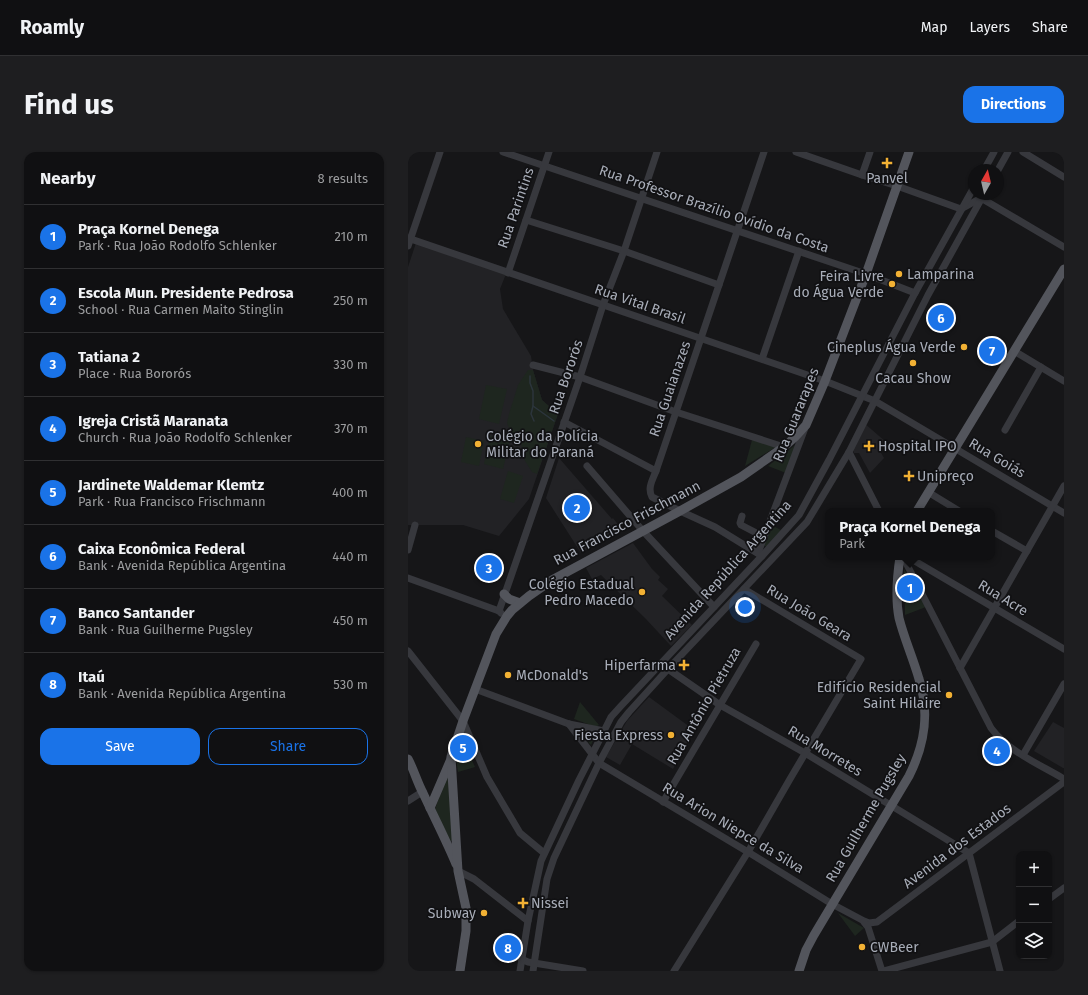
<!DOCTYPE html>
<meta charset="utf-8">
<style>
:root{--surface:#101012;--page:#1e1e20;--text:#f1f3f6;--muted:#9c9d9f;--line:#303032;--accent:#1a73e8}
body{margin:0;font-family:"Fira Sans",sans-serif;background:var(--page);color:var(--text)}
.controls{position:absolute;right:12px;bottom:12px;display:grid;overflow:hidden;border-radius:8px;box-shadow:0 1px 3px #0004}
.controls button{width:36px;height:36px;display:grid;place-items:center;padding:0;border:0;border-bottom:1px solid var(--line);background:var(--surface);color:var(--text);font:20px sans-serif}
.compass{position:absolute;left:560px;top:12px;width:36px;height:36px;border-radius:50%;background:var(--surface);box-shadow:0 1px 3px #0004;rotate:8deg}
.you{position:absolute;left:337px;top:455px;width:14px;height:14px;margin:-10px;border:3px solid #fff;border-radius:50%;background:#1a73e8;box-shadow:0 0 0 6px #1a73e833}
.badge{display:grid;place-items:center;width:26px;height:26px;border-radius:50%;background:var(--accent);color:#fff;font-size:13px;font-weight:700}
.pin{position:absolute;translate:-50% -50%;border:2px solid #fff;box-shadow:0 1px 4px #0006}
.popup{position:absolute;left:417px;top:356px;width:170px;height:52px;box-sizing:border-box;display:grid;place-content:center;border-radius:8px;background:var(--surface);filter:drop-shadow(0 1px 3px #0005);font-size:13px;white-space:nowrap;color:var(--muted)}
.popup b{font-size:15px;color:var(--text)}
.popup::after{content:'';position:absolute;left:50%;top:100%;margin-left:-8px;border:8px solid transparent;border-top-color:var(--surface)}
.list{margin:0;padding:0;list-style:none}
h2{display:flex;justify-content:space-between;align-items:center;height:52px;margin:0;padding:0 16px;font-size:17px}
h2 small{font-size:13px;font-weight:400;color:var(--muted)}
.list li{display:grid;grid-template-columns:26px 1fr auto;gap:12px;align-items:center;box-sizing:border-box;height:64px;padding:0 16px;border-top:1px solid var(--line)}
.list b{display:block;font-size:15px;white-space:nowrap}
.list p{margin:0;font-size:13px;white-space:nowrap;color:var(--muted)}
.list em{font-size:13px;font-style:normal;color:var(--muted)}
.actions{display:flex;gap:8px;padding:12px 16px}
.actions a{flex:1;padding:9px 0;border:1px solid var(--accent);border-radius:12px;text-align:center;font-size:14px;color:var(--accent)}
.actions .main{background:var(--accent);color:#fff}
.icon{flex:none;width:22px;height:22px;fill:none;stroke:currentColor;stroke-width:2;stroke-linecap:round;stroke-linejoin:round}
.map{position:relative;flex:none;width:656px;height:819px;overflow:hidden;border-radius:12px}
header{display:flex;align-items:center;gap:24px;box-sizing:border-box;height:56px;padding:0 20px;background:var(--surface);border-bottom:1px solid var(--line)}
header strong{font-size:19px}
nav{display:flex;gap:22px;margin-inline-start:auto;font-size:14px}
.intro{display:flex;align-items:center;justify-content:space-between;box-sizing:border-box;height:96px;padding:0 24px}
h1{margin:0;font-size:28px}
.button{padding:10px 18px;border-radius:12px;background:var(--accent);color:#fff;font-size:14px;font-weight:700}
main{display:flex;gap:24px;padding:0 24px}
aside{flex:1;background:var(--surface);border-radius:12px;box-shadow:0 1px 3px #0004}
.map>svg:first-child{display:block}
.built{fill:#222225}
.green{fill:#1e261f}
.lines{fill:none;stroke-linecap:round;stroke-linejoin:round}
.stream{stroke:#2c353c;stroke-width:1.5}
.minor{stroke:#37383d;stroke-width:7}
.major{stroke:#53555c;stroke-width:9}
.poi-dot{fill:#f2b134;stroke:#111113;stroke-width:1.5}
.labels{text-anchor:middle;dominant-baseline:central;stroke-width:3.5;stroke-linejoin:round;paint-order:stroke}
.poi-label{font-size:14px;fill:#a8adb8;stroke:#111113;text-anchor:start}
.street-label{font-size:14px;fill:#a8adb8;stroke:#111113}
</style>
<header>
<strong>Roamly</strong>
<nav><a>Map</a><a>Layers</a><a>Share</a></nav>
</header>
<div class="intro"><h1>Find us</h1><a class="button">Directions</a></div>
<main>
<aside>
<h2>Nearby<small>8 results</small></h2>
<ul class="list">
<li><span class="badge">1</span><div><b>Praça Kornel Denega</b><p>Park · Rua João Rodolfo Schlenker</p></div><em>210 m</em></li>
<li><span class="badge">2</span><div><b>Escola Mun. Presidente Pedrosa</b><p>School · Rua Carmen Maito Stinglin</p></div><em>250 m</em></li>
<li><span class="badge">3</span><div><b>Tatiana 2</b><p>Place · Rua Bororós</p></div><em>330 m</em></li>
<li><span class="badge">4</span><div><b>Igreja Cristã Maranata</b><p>Church · Rua João Rodolfo Schlenker</p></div><em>370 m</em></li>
<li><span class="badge">5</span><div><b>Jardinete Waldemar Klemtz</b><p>Park · Rua Francisco Frischmann</p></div><em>400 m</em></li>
<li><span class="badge">6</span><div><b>Caixa Econômica Federal</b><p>Bank · Avenida República Argentina</p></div><em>440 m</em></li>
<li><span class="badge">7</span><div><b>Banco Santander</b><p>Bank · Rua Guilherme Pugsley</p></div><em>450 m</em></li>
<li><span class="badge">8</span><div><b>Itaú</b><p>Bank · Avenida República Argentina</p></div><em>530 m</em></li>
</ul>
<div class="actions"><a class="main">Save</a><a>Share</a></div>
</aside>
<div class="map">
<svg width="656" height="819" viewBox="0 0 656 819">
<rect width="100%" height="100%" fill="#161618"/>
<!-- built -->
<g class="built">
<path d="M8 91 98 122 92 137 95 157 123 204 125 218 134 248 150 262 121 347 91 384 55 373H0V115Z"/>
<path d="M456 271 478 290 472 299 476 306 462 321 451 301H446L445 298Z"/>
<path d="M151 306 204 367 205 366 214 378 173 401 138 346Z"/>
<path d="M225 391 244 417 252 425 250 428 260 437 254 444 284 473 263 494 238 467 193 423 184 427 178 416Z"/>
<path d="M241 545 286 578 265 617 224 592 212 613 198 605 219 569Z"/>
<path d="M645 570 656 576V616H655L626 599Z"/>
</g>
<!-- green -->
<g class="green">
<path d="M120 218H125L134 248 150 262 129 322 124 320 116 307 113 291 102 278 99 271 101 262 110 233Z"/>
<path d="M78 233 99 237 91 272 71 267Z"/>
<path d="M82 284 102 288 95 317 76 312Z"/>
<path d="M58 285 76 289 71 314 53 310Z"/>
<path d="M344 288 368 295 337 314Z"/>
<path d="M391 290 378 321 360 314Z"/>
<path d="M100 319 115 324 106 351 92 347Z"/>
<path d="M363 373 373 378 359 395 355 393Z"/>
<path d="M496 417 518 455 497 463Z"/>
<path d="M172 550 191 573 188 575 166 567Z"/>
<path d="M167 576 189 580 183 593Z"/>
<path d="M54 586 67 615 50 620 48 606Z"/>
<path d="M42 615 51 688 42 689 27 657Z"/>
<path d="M430 761 456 776 447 784Z"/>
</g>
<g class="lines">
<!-- stream -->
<g class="stream">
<path d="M122 224V231L125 239V254L123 262 126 269"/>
<path d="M125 254 146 269"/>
</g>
<!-- minor -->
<g class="minor">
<path d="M95 0 458 122 507 141"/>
<path d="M388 0 454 23 489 34 553 57 573 46"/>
<path d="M615 0 656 25"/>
<path d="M576 18 586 0"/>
<path d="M590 18 600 0"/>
<path d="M454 23 462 0"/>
<path d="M573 46 656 95"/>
<path d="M118 68 216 99 311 133"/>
<path d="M0 86 417 229 467 249 656 361"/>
<path d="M0 94 32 0"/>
<path d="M100 121 141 0"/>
<path d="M606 199 656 229"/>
<path d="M354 207 391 99"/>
<path d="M125 213 172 225 268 260 376 295"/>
<path d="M156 270 248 319"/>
<path d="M597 278 633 215"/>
<path d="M441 300 471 359"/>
<path d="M179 314 235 379 306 455"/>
<path d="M520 340 551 359"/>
<path d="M334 364 332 371 333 373 356 385"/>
<path d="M584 379 619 399"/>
<path d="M0 398 7 373"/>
<path d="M350 401 397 276"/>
<path d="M354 404 307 375 272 359 244 345C239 336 245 327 248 319L356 0"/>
<path d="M495 405 583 576C601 600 631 612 656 627"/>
<path d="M500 405 656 497"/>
<path d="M0 426 91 459 93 461"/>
<path d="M91 459 172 225 195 153 216 99 249 0"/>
<path d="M0 499 55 569 79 625 112 681 136 701"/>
<path d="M552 516 656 334"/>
<path d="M260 517 312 553 397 601 561 701 592 819"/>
<path d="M67 537 161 572 196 579"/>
<path d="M161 572 191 611 340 700 424 752 456 769 461 771 469 770 656 630"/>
<path d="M615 603 656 532"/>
<path d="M0 649 14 640"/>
<path d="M255 650 348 492"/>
<path d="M50 719 66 727 120 769"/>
<path d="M641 747 656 736"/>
<path d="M456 770 460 775 474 819"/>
<path d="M113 807 120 810 175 819"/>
<path d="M112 819 120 769 133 709 171 628 196 579 203 565 212 555 354 404 391 363 421 308 507 141 566 35"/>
<path d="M125 819 139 727 146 706 191 611 213 570 221 560 260 517 399 370 441 300 520 143 576 42"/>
<path d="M266 819 340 700 382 627 453 507 336 437"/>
<path d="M476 819 584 790 611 769"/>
</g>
<!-- major -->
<g class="major">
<path d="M509 359 656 117"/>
<path d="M96 442 101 447 112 451"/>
<path d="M0 607C6 618 9 630 15 641 26 665 38 688 48 712"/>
<path d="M22 656 43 607"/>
<path d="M52 819 58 779V756L50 719 43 605 55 569 88 482 99 464 104 458 121 444 144 428 272 359 333 325 376 295 387 285 398 273 417 229 458 122 501 0"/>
<path d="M391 819 398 798 406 783 501 624C517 592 522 561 511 527 505 506 496 486 491 466 487 445 489 425 492 405"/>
</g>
</g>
<!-- markers -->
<g class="poi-dot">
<path d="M477 5h4v4h4v4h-4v4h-4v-4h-4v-4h4z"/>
<circle cx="491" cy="122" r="4"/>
<circle cx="484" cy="132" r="4"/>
<circle cx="556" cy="195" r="4"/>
<circle cx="505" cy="211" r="4"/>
<circle cx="70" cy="292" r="4"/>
<path d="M459 288h4v4h4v4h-4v4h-4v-4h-4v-4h4z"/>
<path d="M499 318h4v4h4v4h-4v4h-4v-4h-4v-4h4z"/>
<circle cx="234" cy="440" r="4"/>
<path d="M274 507h4v4h4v4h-4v4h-4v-4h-4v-4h4z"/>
<circle cx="100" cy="523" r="4"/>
<circle cx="541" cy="543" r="4"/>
<circle cx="263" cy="583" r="4"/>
<path d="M113 745h4v4h4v4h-4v4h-4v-4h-4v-4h4z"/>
<circle cx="76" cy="761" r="4"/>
<circle cx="454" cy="795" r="4"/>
</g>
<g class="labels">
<!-- poi labels -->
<g class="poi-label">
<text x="479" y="26" text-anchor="middle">Panvel</text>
<text x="499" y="122">Lamparina</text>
<text x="476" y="124" text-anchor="end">Feira Livre<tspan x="476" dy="16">do Água Verde</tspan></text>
<text x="548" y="195" text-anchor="end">Cineplus Água Verde</text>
<text x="505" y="226" text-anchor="middle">Cacau Show</text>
<text x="78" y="284">Colégio da Polícia<tspan x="78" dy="16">Militar do Paraná</tspan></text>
<text x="470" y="294">Hospital IPO</text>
<text x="509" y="324">Unipreço</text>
<text x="226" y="432" text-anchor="end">Colégio Estadual<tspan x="226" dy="16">Pedro Macedo</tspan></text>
<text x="268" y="513" text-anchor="end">Hiperfarma</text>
<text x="108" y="523">McDonald's</text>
<text x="533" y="535" text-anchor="end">Edifício Residencial<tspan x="533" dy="16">Saint Hilaire</tspan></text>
<text x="255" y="583" text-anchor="end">Fiesta Express</text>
<text x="123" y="751">Nissei</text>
<text x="68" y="761" text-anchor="end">Subway</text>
<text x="462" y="795">CWBeer</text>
</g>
<!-- street labels -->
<g class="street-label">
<text transform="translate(108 56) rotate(-71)">Rua Parintins</text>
<text transform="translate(306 57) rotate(19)">Rua Professor Brazílio Ovídio da Costa</text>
<text transform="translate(232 152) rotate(19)">Rua Vital Brasil</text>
<text transform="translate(158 225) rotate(-71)">Rua Bororós</text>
<text transform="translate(262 237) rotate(-71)">Rua Guaianazes</text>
<text transform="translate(388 263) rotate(-68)">Rua Guararapes</text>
<text transform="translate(589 306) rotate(31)">Rua Goiás</text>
<text transform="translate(219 371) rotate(-28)">Rua Francisco Frischmann</text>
<text transform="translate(320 418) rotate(-48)">Avenida República Argentina</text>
<text transform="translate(595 446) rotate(31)">Rua Acre</text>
<text transform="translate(401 461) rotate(31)">Rua João Geara</text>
<text transform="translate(296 554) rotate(-60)">Rua Antônio Pietruza</text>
<text transform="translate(417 599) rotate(31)">Rua Morretes</text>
<text transform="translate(458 666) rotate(-60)">Rua Guilherme Pugsley</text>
<text transform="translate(325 676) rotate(31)">Rua Arion Niepce da Silva</text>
<text transform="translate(549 694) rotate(-37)">Avenida dos Estados</text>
</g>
</g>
</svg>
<div class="controls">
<button>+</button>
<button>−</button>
<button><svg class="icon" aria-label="layers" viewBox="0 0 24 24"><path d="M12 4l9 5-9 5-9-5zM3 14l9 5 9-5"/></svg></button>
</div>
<svg class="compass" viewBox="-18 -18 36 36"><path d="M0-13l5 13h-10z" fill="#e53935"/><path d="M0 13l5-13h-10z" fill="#9c9d9f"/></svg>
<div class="you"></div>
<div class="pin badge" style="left:502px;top:436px">1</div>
<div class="popup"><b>Praça Kornel Denega</b>Park</div>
<div class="pin badge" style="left:169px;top:356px">2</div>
<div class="pin badge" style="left:81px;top:416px">3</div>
<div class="pin badge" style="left:589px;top:599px">4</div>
<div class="pin badge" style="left:55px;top:596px">5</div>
<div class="pin badge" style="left:533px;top:166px">6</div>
<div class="pin badge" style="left:584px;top:199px">7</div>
<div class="pin badge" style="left:100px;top:796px">8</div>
</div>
</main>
